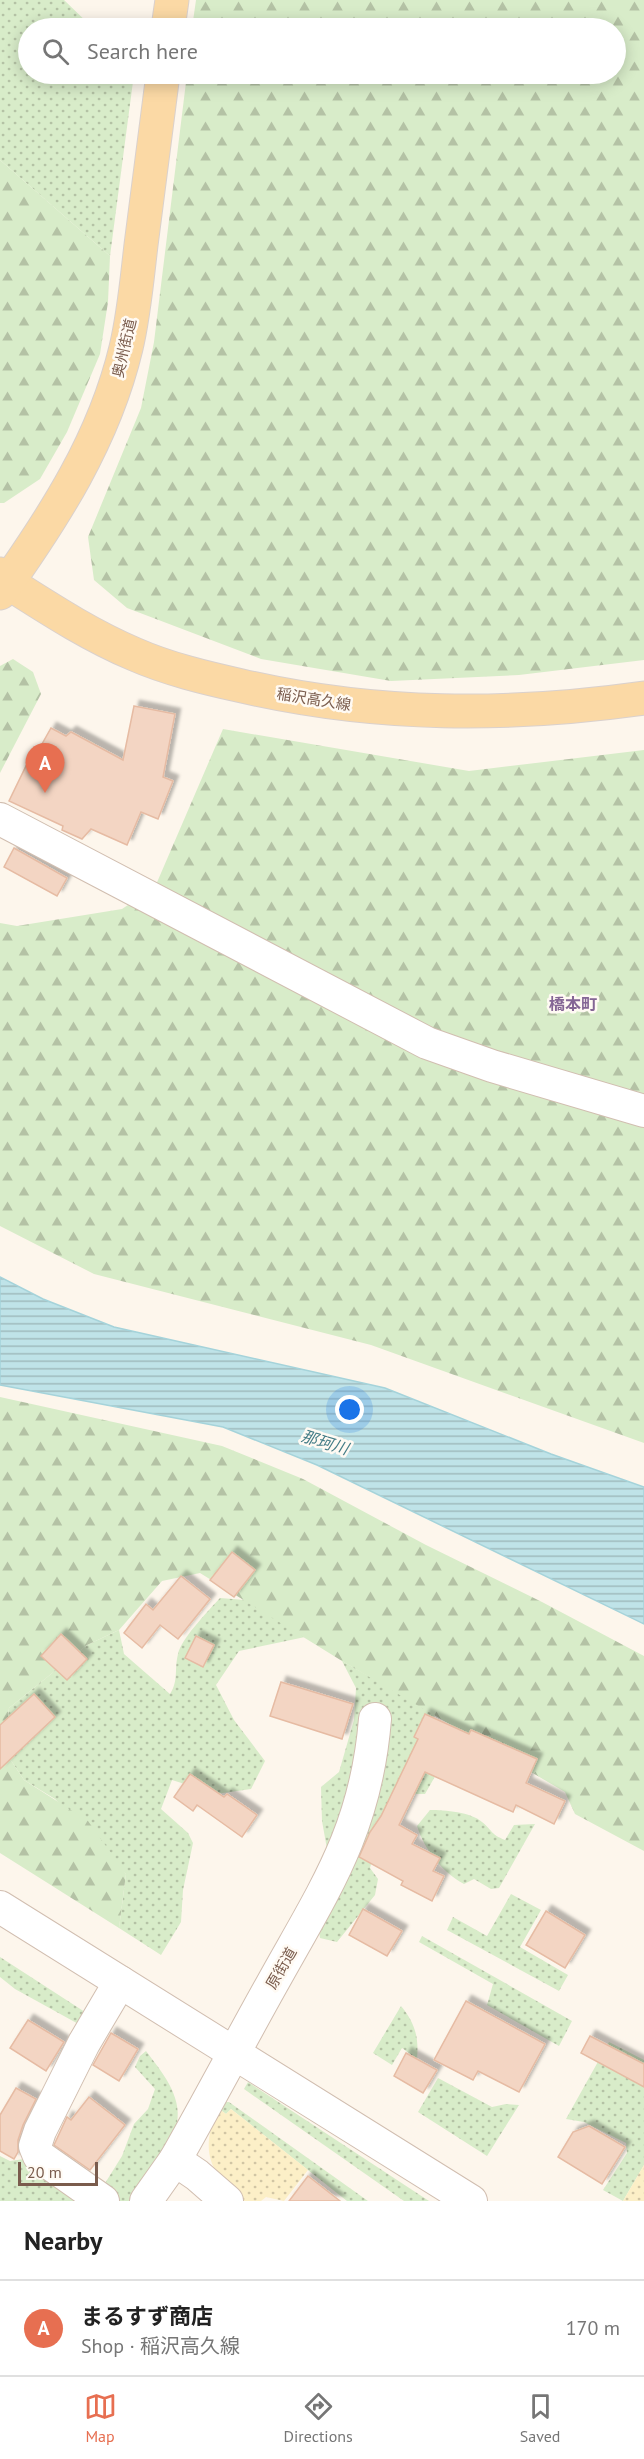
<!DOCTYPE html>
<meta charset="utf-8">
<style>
:root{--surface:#fff;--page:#f6f6f6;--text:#222;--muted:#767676;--line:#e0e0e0;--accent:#e76f51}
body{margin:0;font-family:"PT Sans","Noto Sans JP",sans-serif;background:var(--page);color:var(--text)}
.scale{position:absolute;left:18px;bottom:15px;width:80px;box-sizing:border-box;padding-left:6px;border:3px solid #7a5c4d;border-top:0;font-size:16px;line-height:21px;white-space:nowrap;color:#7a5c4d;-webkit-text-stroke:4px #fffaf3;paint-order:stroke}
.you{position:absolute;left:350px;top:1410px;width:21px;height:21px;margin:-15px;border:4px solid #fff;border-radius:50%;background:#1a73e8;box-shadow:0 0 0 9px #1a73e833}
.badge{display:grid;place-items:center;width:39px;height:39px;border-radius:50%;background:var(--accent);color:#fff;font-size:20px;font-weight:700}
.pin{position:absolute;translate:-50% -50px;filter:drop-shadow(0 2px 3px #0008)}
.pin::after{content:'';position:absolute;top:32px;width:21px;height:18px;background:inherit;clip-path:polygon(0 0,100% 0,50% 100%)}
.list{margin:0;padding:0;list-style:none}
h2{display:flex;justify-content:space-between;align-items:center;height:78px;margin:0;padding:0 24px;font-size:26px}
h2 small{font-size:20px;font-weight:400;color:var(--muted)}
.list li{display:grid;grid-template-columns:39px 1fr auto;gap:18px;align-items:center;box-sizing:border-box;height:96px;padding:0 24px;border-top:2px solid var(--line)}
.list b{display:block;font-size:22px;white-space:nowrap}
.list p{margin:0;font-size:20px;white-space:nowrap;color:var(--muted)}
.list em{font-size:20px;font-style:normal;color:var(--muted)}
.icon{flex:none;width:33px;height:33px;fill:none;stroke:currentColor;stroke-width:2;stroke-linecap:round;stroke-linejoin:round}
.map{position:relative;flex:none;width:644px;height:2201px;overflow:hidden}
.search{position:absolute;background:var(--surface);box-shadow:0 3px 15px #0003;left:18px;right:18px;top:18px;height:66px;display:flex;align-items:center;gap:15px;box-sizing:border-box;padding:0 21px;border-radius:33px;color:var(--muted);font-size:22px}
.sheet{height:174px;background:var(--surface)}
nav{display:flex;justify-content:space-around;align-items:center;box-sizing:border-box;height:84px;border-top:2px solid var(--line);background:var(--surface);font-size:16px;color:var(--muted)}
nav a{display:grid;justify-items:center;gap:3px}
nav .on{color:var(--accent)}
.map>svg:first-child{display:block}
.green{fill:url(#green-dots)}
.forest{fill:url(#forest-firs)}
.sand{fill:url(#sand-dots)}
.water{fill:url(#water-rules);stroke:#a5d3da;stroke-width:1.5}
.building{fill:#f3d5c3;stroke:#e6bba3;stroke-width:1.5;filter:url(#shadow)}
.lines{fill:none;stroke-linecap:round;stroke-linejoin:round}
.minor-casing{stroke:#d1beb0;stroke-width:34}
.major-casing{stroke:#dad1cd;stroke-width:35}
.minor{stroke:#fff;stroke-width:32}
.major{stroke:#fbd9a5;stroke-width:33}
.labels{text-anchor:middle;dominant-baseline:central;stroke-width:5;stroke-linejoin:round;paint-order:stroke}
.street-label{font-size:15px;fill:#7a5c4d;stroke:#fffaf3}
.neighbourhood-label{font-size:16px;font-weight:bold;fill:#846695;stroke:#fffaf3}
.water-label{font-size:16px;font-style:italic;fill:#437c86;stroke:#fffaf3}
</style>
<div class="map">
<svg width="644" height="2201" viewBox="0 0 644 2201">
<defs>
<pattern id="green-dots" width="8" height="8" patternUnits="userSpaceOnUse" patternTransform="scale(1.5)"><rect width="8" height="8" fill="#d8ecc9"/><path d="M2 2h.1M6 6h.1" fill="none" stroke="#b4c2a5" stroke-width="1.8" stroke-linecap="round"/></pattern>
<pattern id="forest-firs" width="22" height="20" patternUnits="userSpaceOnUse" patternTransform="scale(1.5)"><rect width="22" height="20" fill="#d8ecc9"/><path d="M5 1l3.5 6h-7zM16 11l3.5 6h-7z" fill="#b4c2a5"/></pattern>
<pattern id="sand-dots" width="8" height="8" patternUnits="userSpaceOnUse" patternTransform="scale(1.5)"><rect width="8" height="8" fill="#fcefc7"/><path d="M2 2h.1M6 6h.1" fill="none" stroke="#d1c5a4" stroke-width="1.8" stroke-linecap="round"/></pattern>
<pattern id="water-rules" width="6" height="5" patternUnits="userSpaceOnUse" patternTransform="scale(1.5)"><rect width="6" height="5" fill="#bfe3e8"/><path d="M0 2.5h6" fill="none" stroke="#a0bbbe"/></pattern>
<filter id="shadow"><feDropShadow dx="5.5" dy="-5.5" stdDeviation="1.5" flood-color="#0004"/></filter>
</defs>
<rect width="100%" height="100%" fill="#fdf6ec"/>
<!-- green -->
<g class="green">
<path d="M0 0H64L93 28H28V74H134L110 256 0 160Z"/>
<path d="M220 1598 245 1600 305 1637 239 1651 216 1685 234 1720 265 1761 251 1789 216 1794 172 1780 161 1809 188 1833 193 1843 183 1890 181 1922 161 1955 119 1928 126 1874 55 1799 24 1780 4 1750 9 1708 87 1645 119 1630 124 1654 170 1694C179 1680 174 1670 178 1654 181 1639 209 1610 220 1598Z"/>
<path d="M342 1661 434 1713 437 1773 425 1794H397L387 1807 370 1868 378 1879 375 1895 337 1942 320 1938 317 1917 327 1849 322 1821 321 1787 339 1772 354 1720 356 1688Z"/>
<path d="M430 1810C445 1810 471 1812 482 1822 493 1831 490 1834 505 1840L514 1825 535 1824 499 1888 491 1889 474 1879 464 1884C443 1873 424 1849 417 1826Z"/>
<path d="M511 1894 541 1910 520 1947 568 1975 559 1991 447 1930 453 1917 487 1936Z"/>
<path d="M422 1936 572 2021 559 2046 487 2005 493 1984 419 1942Z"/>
<path d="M0 1957 88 2014 82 2026 15 1989 0 1977Z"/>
<path d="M401 2006C415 2023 419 2037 417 2059L402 2048 392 2065 373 2053Z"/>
<path d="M609 2042 644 2060V2064L618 2051 609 2068 644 2087V2165L623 2201 603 2190 627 2153 626 2143 584 2122 566 2119Z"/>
<path d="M146 2051C161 2071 182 2095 177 2123 175 2135 142 2186 134 2201H118L102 2188 122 2156 134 2124 148 2109 155 2089 135 2067 140 2056Z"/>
<path d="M438 2078 492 2107 506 2104 519 2105 487 2156 418 2112Z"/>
<path d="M248 2082 429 2201H404L244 2089Z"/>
<path d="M222 2102H229L368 2201H347L231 2109 226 2114 218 2108Z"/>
<path d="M0 2156 10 2161 24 2159 91 2201H0Z"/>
</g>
<!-- forest -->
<g class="forest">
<path d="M196 0H644V660L519 675 391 681 261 659 127 608 94 580 88 537 141 408 154 342 187 74H616V28H192Z"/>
<path d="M0 160 110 256 108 302 100 354 67 432 40 479 4 503H0Z"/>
<path d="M13 659 33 672 41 694 0 773V666Z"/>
<path d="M223 729 469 771 644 750V1443L371 1345 94 1274 0 1226V923L17 926 122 909 155 887Z"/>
<path d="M0 1397 222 1446 303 1479 426 1545 542 1602 644 1656V1851L575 1814 565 1792 342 1661 200 1573 162 1581 119 1630 87 1645 9 1708 4 1750 24 1780 88 1821 126 1874 119 1928 0 1853Z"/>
</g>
<!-- sand -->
<g class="sand">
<path d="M218 2108 226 2114 231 2109 308 2170 284 2201 266 2197 261 2201H243C208 2171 200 2151 218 2108Z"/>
<path d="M644 2165V2201H623Z"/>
</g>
<!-- water -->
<path class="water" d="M0 1277 43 1299 114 1327 385 1388 551 1454 644 1487V1624L317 1465 223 1427 0 1385Z"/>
<!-- building -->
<g class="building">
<path d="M134 706 175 714 163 777 173 781 158 819 141 812 127 845 91 829 82 839 62 830 63 826 9 801 26 766 29 767 51 728 66 736 71 732 123 760Z"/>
<path d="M14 848 67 878 57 896 4 867Z"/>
<path d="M232 1552 255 1570 234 1597 210 1580Z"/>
<path d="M181 1576 210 1599 178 1639 160 1625 142 1648 124 1633 146 1604 153 1610Z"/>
<path d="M61 1634 87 1659 67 1680 41 1656Z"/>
<path d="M196 1636 214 1645 203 1667 185 1658Z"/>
<path d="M281 1682 353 1704 342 1739 270 1716Z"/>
<path d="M34 1694 55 1717 0 1769V1725Z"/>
<path d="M425 1714 469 1734 471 1730 537 1759 526 1783 565 1801 554 1824 516 1805 513 1812 425 1772 399 1825 417 1835 412 1844 440 1858 433 1871 444 1876 432 1901 401 1885 403 1881 359 1857 370 1832 381 1816 418 1739 414 1737Z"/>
<path d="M190 1774 224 1797 227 1794 257 1815 242 1837 197 1805 193 1811 174 1797Z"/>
<path d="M363 1909 402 1931 387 1956 349 1935Z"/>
<path d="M546 1911 585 1935 565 1968 526 1945Z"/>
<path d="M466 2001 545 2044 519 2092 478 2071 473 2080 434 2060Z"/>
<path d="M28 2020 64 2042 46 2071 10 2048Z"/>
<path d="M111 2033 138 2049 119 2081 93 2065Z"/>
<path d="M590 2036 644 2064V2087L581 2053Z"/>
<path d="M406 2053 437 2070 423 2093 394 2076Z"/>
<path d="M16 2088 36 2099 23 2125 18 2140V2152L14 2159 0 2151V2115Z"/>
<path d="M89 2097 125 2125 90 2170 54 2145 67 2117 71 2120Z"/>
<path d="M589 2126 625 2147 602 2184 558 2157 573 2132Z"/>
<path d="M308 2176 340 2201H289Z"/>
</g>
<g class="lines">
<!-- minor casing -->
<g class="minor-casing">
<g id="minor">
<path d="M0 819 427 1043 492 1066 644 1111"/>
<path d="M0 1907 471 2201"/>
<path d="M175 2160 197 2175 227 2201"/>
<path d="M103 2201 39 2156 35 2146 40 2131 84 2043 120 1982"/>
<path d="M146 2201 175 2160C208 2102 239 2043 272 1984 324 1890 366 1831 375 1719"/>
</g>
</g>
<!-- major casing -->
<g class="major-casing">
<g id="major">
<path d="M168 28 172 0"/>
<path d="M0 574 7 582C48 608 89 635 134 654 168 669 206 678 242 686 377 717 508 717 644 698"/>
<path d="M0 593C54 517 104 440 126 348 134 315 137 279 141 245 148 188 156 131 163 74"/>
</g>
</g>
<!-- minor -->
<use href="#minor" class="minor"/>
<!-- major -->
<use href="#major" class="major"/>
</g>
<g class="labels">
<!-- street labels -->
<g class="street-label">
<text transform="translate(124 348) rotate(-77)">奥州街道</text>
<text transform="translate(314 699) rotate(9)">稲沢高久線</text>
<text transform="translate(281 1968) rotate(-60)">原街道</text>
</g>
<!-- neighbourhood labels -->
<g class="neighbourhood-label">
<text x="573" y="1004">橋本町</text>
</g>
<!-- water labels -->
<g class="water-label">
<text transform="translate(325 1442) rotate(17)">那珂川</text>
</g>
</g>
</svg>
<div class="scale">20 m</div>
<div class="you"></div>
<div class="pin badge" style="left:45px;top:793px">A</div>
<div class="search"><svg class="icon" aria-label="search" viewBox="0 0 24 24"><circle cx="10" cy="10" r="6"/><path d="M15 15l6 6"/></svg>Search here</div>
</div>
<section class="sheet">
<h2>Nearby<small></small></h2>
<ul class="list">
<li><span class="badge">A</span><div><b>まるすず商店</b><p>Shop · 稲沢高久線</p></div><em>170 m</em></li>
</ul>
</section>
<nav>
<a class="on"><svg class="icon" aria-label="map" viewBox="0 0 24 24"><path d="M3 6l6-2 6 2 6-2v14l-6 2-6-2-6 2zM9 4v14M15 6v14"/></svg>Map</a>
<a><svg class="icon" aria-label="directions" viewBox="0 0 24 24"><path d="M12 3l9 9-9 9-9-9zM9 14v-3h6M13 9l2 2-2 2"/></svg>Directions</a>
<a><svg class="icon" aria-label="saved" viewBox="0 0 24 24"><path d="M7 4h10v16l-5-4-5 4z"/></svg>Saved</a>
</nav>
